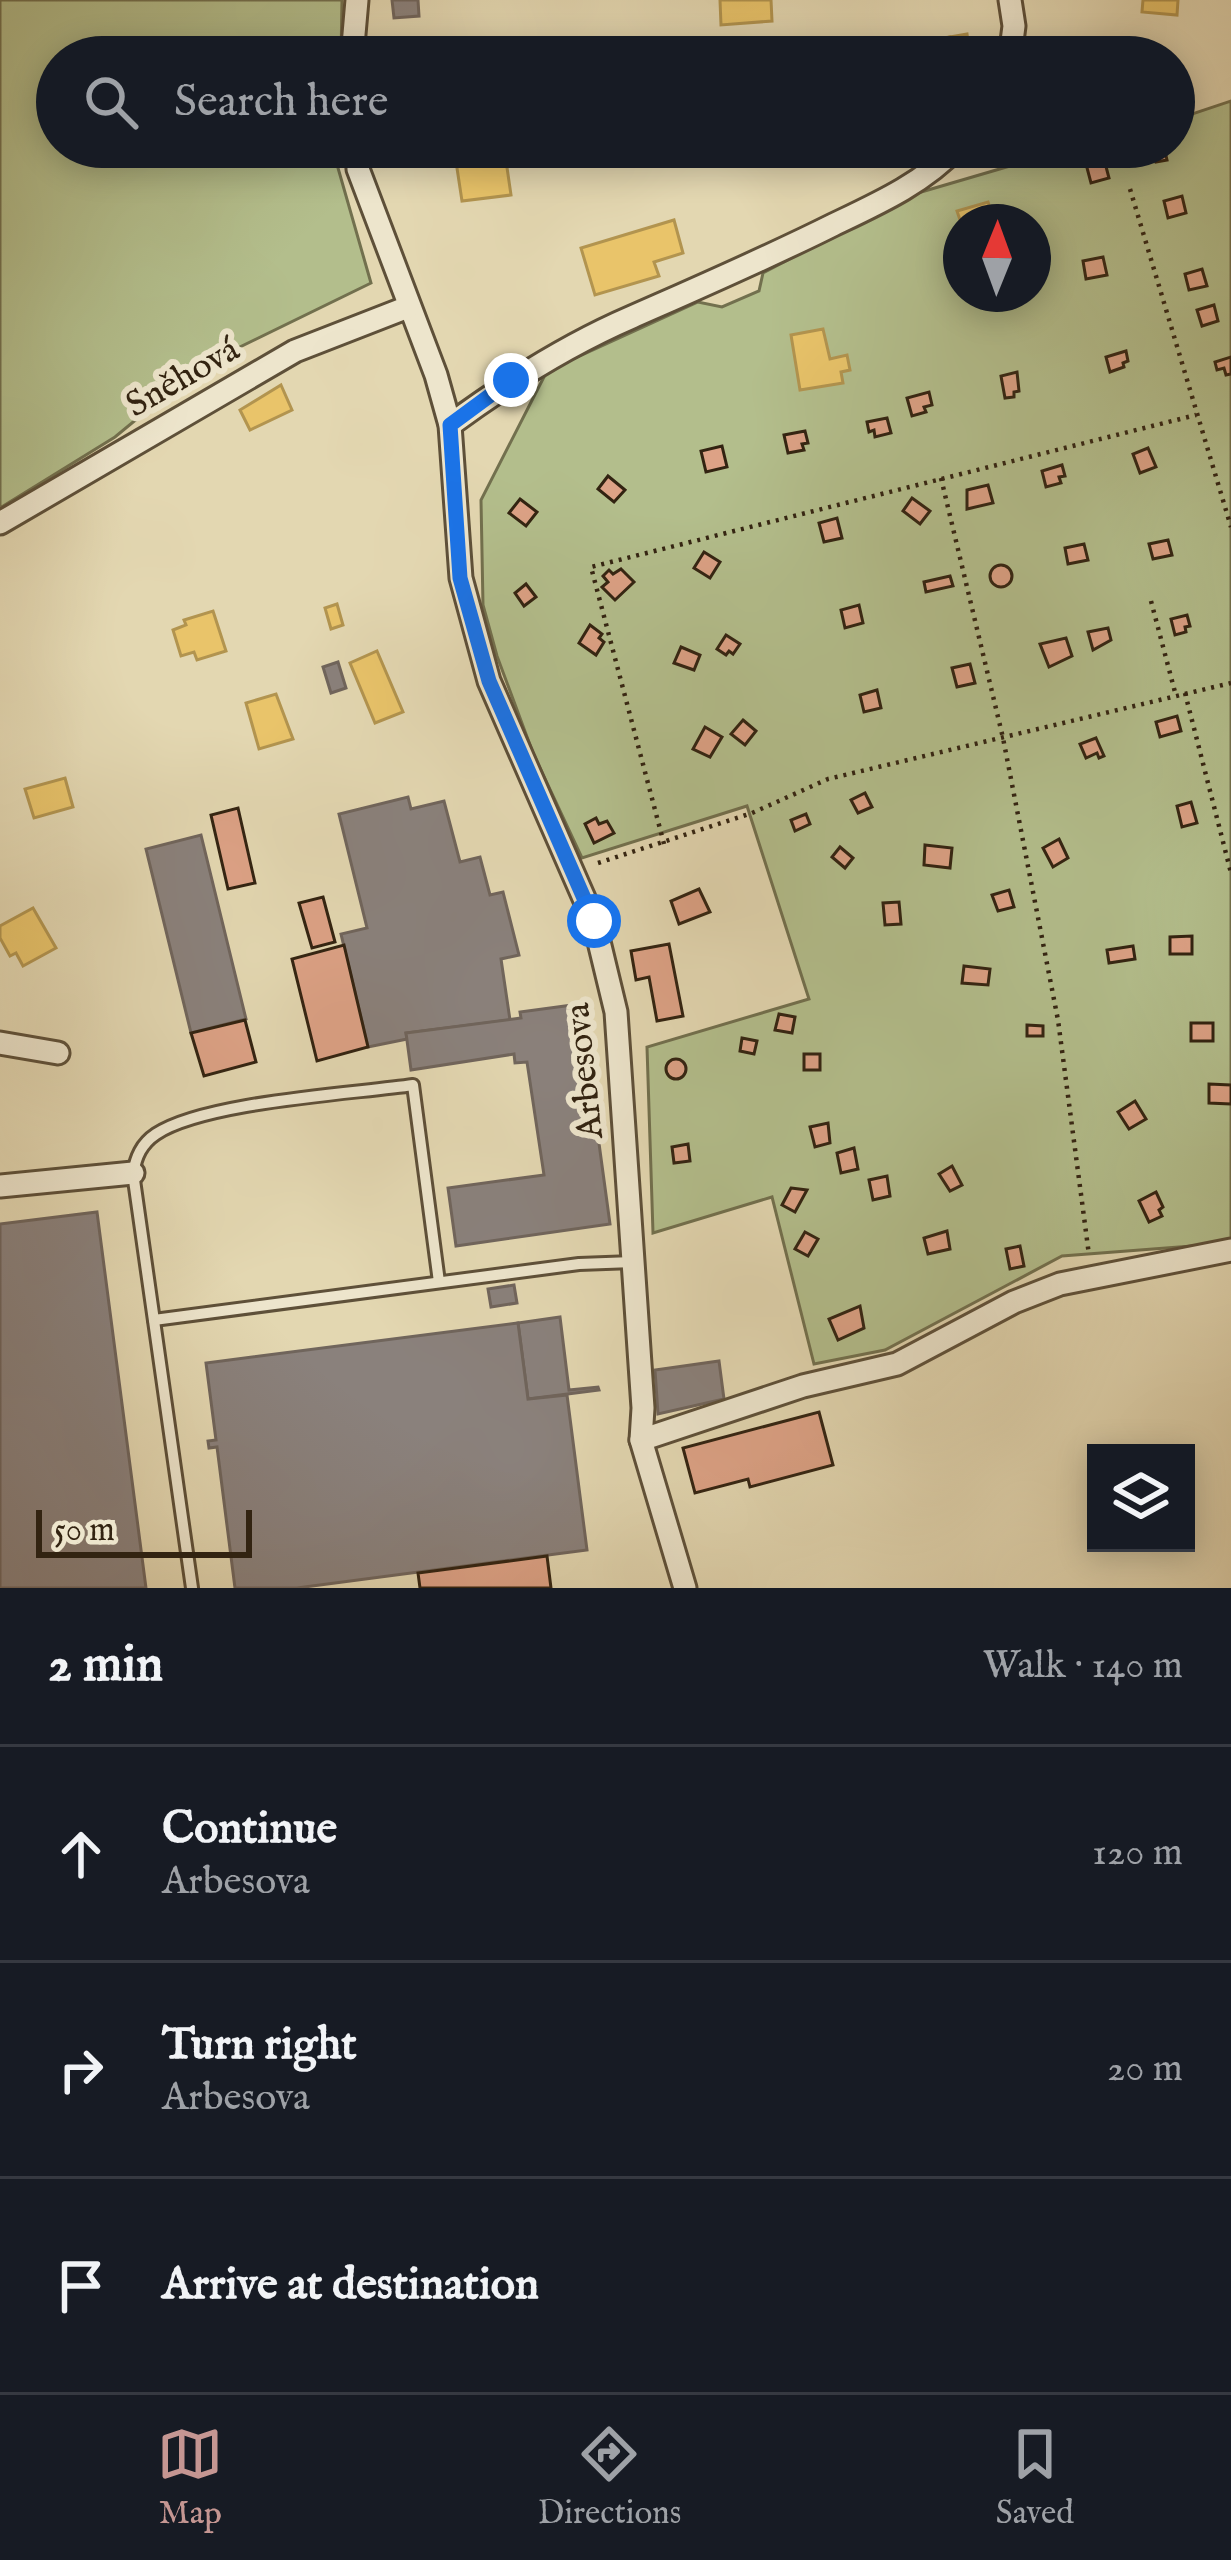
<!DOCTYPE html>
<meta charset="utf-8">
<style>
:root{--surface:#171b24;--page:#242831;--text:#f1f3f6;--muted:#9ea1a6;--line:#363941;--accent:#c59692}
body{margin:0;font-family:"IM FELL English",serif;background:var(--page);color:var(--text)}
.controls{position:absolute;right:36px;bottom:36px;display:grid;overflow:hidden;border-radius:0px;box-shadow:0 6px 30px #0003}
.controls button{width:108px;height:108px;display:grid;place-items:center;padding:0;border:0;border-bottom:3px solid var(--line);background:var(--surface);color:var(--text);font:60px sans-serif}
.compass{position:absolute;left:943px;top:204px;width:108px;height:108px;border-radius:50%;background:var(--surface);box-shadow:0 6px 30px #0003;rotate:1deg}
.scale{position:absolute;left:36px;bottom:30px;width:216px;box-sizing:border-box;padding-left:12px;border:6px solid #322311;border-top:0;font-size:33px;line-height:42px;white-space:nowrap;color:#322311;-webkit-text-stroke:9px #ede5cc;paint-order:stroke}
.stop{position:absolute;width:36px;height:36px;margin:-27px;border:9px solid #1a73e8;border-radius:50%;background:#fff}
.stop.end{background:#1a73e8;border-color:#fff;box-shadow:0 3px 12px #0008}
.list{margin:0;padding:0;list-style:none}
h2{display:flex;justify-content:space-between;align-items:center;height:156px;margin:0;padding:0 48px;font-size:51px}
h2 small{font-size:39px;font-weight:400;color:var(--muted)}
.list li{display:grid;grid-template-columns:78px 1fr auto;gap:36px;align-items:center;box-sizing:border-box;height:216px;padding:0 48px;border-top:3px solid var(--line)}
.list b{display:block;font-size:45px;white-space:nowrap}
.list p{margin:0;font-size:39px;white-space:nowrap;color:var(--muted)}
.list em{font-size:39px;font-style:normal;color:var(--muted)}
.icon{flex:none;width:66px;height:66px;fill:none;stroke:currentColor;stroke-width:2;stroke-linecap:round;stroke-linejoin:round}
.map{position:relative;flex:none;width:1231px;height:1588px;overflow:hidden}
.search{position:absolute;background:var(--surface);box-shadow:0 6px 30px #0003;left:36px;right:36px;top:36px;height:132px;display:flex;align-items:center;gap:30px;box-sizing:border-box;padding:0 42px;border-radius:66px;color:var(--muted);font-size:45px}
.sheet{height:804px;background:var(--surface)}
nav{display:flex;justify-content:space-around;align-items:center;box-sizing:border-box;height:168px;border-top:3px solid var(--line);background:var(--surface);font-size:33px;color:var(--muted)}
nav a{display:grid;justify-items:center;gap:6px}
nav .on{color:var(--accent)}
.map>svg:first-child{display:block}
.green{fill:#b3be8c;stroke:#72704e;stroke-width:3;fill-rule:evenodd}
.homes{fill:#e9c46a;stroke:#b2944f;stroke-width:3}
.industry{fill:#8a817c;stroke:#70655c;stroke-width:3}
.building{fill:#dda286;stroke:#322311;stroke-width:3}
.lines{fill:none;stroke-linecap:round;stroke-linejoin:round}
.lane-casing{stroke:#5e5039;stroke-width:16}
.street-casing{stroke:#5e5039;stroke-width:27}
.path{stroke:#322311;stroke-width:4.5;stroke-dasharray:3 6;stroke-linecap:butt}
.lane{stroke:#ede5cc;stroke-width:10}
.street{stroke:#ede5cc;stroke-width:21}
.route{stroke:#1a73e8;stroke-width:15}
.labels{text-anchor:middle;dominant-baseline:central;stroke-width:12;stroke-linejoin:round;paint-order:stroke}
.street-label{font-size:36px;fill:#322311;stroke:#ede5cc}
</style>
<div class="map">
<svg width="1231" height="1588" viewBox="0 0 1231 1588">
<rect width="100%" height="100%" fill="#e3d7b1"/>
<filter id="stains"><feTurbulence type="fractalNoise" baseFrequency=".00167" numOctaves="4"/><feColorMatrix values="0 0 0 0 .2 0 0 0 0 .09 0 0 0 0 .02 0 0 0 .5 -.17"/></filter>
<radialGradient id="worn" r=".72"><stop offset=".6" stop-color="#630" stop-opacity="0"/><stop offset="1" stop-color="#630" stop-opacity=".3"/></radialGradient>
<!-- green -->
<g class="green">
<path d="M0 0H342L341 57H57V147H338V168L371 283 201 366 115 437 0 508Z"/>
<path d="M1231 101V1243L1062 1256 885 1350 814 1364 772 1197 653 1233 647 1047 809 999 747 806 582 858 533 753 497 656 483 605 481 500 547 371 698 302 722 307 759 291 763 273 911 195 1075 147H1174V120ZM961 222H1033V294H961Z"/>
</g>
<!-- homes -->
<g class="homes">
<path d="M720 0H771L772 21 721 25Z"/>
<path d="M1143 0H1178L1177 15 1142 12Z"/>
<path d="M967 34 970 57H953L950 37Z"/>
<path d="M950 37 953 57H890V53L937 46 936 39Z"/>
<path d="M746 40 748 57H712L710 44Z"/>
<path d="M504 147 511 195 462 201 455 155Z"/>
<path d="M988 202 995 222 961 223 957 211Z"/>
<path d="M674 220 683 253 654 262 659 276 595 295 581 248Z"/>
<path d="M823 329 830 359 847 355 850 370 841 372 843 383 800 390 791 335Z"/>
<path d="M281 385 292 410 250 430 240 410Z"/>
<path d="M337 604 343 625 331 629 325 608Z"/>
<path d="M213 611 226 651 197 660 194 652 181 656 173 630 186 625 184 620Z"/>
<path d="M377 651 403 712 375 723 350 663Z"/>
<path d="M276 694 293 739 259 749 246 703Z"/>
<path d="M65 778 73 807 34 818 25 789Z"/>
<path d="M33 908 56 948 23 966 16 953 10 956 0 938V926Z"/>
</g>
<!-- industry -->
<g class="industry">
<path d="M392 0H418L419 16 394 18Z"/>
<path d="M338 662 346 688 331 693 323 667Z"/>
<path d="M408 797 411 809 444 801 460 862 480 857 490 895 503 892 519 955 501 959 510 1020 406 1033 407 1039 368 1047 341 934 367 928 339 814Z"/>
<path d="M201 835 246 1019 191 1033 146 849Z"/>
<path d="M580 1004 610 1224 456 1246 448 1188 544 1175 527 1062 515 1063 514 1054 411 1070 406 1033 521 1018 520 1012Z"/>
<path d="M97 1212 146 1588H0V1224Z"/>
<path d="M514 1285 517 1303 491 1307 488 1289Z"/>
<path d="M560 1317 569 1390 598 1387 599 1390 528 1399 518 1323Z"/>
<path d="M518 1323 528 1399 567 1395 587 1550 297 1588H235L217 1447 209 1448 208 1441 216 1440 206 1363Z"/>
<path d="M719 1361 724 1399 658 1414 655 1370Z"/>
</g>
<!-- building -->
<g class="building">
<path d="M1146 147H1164L1167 160 1156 162 1155 156H1149Z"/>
<path d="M1104 159 1109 178 1091 183 1086 164Z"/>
<path d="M1182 196 1186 213 1168 218 1164 201Z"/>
<path d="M1103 257 1107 275 1086 279 1083 261Z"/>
<path d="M1202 269 1207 286 1189 290 1185 274Z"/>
<path d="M1214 305 1218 321 1202 326 1197 310Z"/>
<path d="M1126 351 1128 361 1123 363 1124 367 1110 372 1106 357Z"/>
<path d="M1231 357V374L1226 375 1224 368 1217 370 1215 362Z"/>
<path d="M1017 372 1019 391 1014 392V397L1005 398 1001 376Z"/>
<path d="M929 392 932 405 924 407 926 412 912 416 907 398Z"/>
<path d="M887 418 891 433 875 437 874 430 869 432 867 422Z"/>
<path d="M805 431 808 443 802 444 804 450 788 453 784 435Z"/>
<path d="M722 446 727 467 706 472 701 451Z"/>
<path d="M1148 448 1156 467 1140 473 1133 454Z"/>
<path d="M1062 465 1065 476 1059 477 1061 483 1046 487 1042 471Z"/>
<path d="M608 476 625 490 614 502 598 489Z"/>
<path d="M988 485 993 503 967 509V490Z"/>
<path d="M912 498 930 511 920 524 903 511Z"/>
<path d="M520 499 537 512 526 526 509 513Z"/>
<path d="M837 518 842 538 824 542 819 523Z"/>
<path d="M1168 540 1172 555 1153 559 1149 544Z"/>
<path d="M1084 544 1088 560 1068 564 1065 548Z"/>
<path d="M704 552 720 562 710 578 694 568Z"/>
<circle cx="1001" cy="576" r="11"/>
<path d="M621 569 634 582 615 600 602 587 608 582 603 576 609 570 613 574Z"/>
<path d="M950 576 953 586 926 592 924 582Z"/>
<path d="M526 584 536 597 524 606 515 593Z"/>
<path d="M859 605 863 623 845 628 841 610Z"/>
<path d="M1187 615 1190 626 1185 627 1186 632 1175 635 1171 619Z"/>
<path d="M590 625 602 634 599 638 604 642 596 655 579 643Z"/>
<path d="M1108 628 1111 640 1093 650 1088 632Z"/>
<path d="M726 635 740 644 733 654 729 651 726 655 717 649Z"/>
<path d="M1066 638 1072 656 1049 667 1040 644Z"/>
<path d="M681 647 700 655 694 670 674 663Z"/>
<path d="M970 664 975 683 957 687 952 668Z"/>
<path d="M877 690 881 708 864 712 860 695Z"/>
<path d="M1177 716 1181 731 1160 737 1156 722Z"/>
<path d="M743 720 756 731 745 745 731 734Z"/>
<path d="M705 727 722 737 710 757 693 749Z"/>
<path d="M1096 738 1104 756 1099 758 1097 753 1086 758 1080 744Z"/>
<path d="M865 793 872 807 858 813 851 800Z"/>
<path d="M1191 802 1197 823 1182 827 1177 806Z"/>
<path d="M238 808 255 883 228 889 211 815Z"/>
<path d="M806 814 810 824 795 831 791 820Z"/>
<path d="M596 818 599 824 607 821 614 833 594 843 585 824Z"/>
<path d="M1059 839 1068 858 1053 867 1043 848Z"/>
<path d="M925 845 952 848 950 868 924 865Z"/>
<path d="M840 847 853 858 845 868 832 857Z"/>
<path d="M699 889 710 912 679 924 671 901Z"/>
<path d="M1009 890 1014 907 998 911 992 895Z"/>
<path d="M323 897 335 942 312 948 299 903Z"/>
<path d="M899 902 901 924 885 925 883 903Z"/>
<path d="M1192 936V954H1170V937Z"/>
<path d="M669 944 683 1016 657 1021 649 977 636 980 631 951Z"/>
<path d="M344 945 368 1047 317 1061 292 959Z"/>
<path d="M1133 946 1135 959 1109 963 1107 950Z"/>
<path d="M964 966 990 969 988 985 962 983Z"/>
<path d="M779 1014 795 1017 792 1033 775 1030Z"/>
<path d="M245 1020 256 1062 204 1076 191 1033Z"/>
<rect x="1191" y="1023" width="22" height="18"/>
<path d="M1027 1025 1043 1026V1036H1027Z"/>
<path d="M742 1038 757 1041 754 1054 740 1051Z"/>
<rect x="804" y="1054" width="16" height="16"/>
<circle cx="676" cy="1069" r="10"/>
<path d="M1209 1084 1231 1085V1104L1209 1103Z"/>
<path d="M1135 1101 1146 1119 1129 1129 1118 1112Z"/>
<path d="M828 1123 830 1143 815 1147 810 1127Z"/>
<path d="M688 1144 690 1161 674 1163 672 1147Z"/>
<path d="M854 1148 858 1169 841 1173 837 1153Z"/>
<path d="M952 1166 962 1185 950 1191 939 1174Z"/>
<path d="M887 1176 890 1196 873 1200 869 1180Z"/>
<path d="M791 1188 807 1190 795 1212 782 1205Z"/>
<path d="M1156 1192 1163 1207 1159 1210 1162 1216 1149 1222 1139 1201Z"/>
<path d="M947 1231 950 1249 928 1254 924 1238Z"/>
<path d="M805 1232 818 1239 808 1256 795 1249Z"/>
<path d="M1020 1246 1024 1266 1010 1269 1006 1249Z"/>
<path d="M860 1306 864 1328 838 1340 829 1319Z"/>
<path d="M819 1412 833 1465 750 1487 748 1479 695 1493 683 1448Z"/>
<path d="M547 1556 551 1588H420L418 1573Z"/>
</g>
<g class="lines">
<!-- lane casing -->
<g class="lane-casing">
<g id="lane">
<path d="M154 1320 579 1264 633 1262"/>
<path d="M192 1588 133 1173C136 1157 141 1144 156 1134 204 1102 350 1094 413 1085L439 1282"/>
</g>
</g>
<!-- street casing -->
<g class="street-casing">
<g id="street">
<path d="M352 57 357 0"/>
<path d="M1010 57 1014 26 1010 0"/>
<path d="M357 147 358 169 436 375 450 425 461 578 489 681 594 921 616 1012 643 1408 641 1440 685 1588"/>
<path d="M450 425C507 383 567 345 632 317 700 287 767 258 833 225 877 204 924 183 957 147"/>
<path d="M0 523 295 351 408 307"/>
<path d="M0 1043 58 1053"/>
<path d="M0 1186 133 1173"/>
<path d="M641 1440 803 1386 897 1364 1014 1302 1060 1284 1231 1250"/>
</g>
</g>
<!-- path -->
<g class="path">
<path d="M1130 189 1231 527"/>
<path d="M941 478 1003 738 1058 1020 1089 1255"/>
<path d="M1151 601 1176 696"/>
<path d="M1185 693 1231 873"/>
<path d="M664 844 591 567 1196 415"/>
<path d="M598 863 752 813 828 779 1231 683"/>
</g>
<!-- lane -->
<use href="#lane" class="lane"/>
<!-- street -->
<use href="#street" class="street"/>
</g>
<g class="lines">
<!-- route -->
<path class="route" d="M511 380 450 425 460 578 489 681 594 921"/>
</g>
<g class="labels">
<!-- street labels -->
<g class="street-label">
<text transform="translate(183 378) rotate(-30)">Sněhová</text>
<text transform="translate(585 1071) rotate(-96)">Arbesova</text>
</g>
</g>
<rect width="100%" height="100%" filter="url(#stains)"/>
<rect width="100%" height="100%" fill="url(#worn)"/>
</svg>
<div class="controls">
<button><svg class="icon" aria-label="layers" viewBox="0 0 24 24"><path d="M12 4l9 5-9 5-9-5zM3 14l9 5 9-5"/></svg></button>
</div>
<svg class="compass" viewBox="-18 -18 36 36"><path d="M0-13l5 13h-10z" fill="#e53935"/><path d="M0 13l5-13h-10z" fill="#9ea1a6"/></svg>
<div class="scale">50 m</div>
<div class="stop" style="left:594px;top:921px"></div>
<div class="stop end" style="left:511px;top:380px"></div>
<div class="search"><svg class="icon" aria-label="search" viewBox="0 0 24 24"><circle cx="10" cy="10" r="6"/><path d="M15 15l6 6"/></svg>Search here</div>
</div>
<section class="sheet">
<h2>2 min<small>Walk · 140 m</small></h2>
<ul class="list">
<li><svg class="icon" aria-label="ahead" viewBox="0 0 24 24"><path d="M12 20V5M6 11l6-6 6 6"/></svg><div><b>Continue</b><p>Arbesova</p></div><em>120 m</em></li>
<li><svg class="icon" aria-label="right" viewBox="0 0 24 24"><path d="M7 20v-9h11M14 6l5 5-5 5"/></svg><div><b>Turn right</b><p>Arbesova</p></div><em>20 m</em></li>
<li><svg class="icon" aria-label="arrive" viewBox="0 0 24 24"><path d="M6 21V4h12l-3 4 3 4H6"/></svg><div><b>Arrive at destination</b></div></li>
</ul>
</section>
<nav>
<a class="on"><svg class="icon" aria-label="map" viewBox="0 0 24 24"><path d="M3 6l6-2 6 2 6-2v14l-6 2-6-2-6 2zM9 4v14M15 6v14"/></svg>Map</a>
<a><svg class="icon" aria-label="directions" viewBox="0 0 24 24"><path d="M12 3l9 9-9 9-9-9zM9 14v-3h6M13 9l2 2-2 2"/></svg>Directions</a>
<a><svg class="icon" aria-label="saved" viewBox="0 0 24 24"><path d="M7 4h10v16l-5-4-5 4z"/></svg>Saved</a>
</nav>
